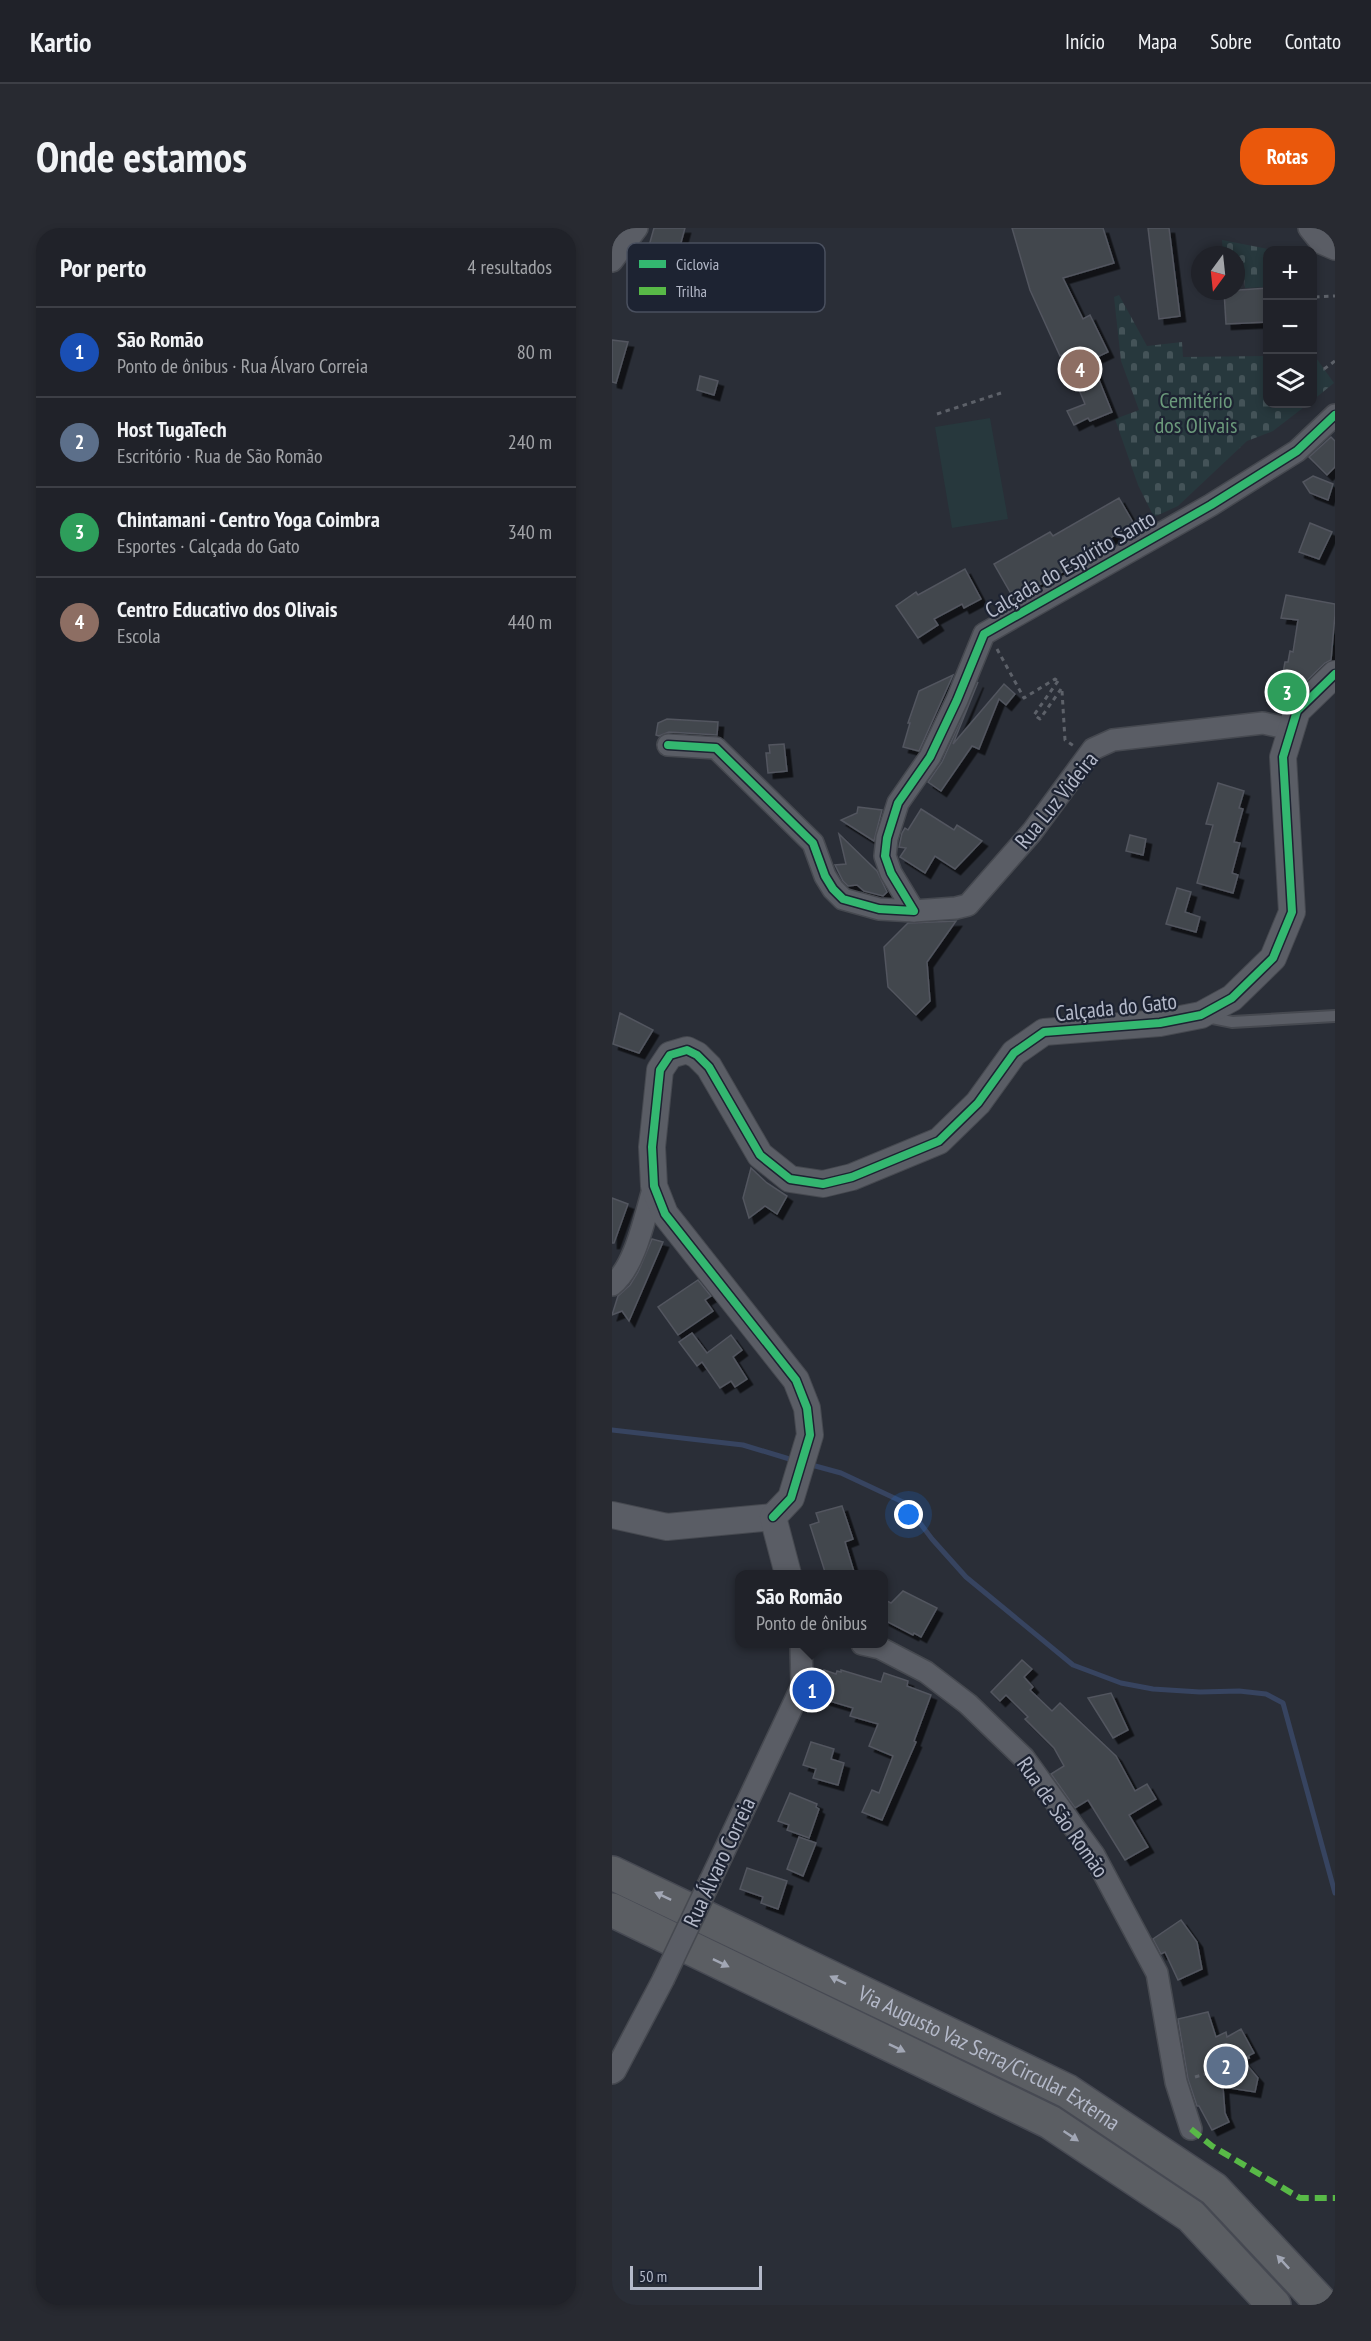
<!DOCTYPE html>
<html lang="pt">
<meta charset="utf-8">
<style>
:root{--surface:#202229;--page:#282a31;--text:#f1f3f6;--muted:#a2a4a8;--line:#3d3f46;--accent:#ea580c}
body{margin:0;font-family:"PT Sans Narrow",sans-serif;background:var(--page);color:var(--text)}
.controls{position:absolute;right:18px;top:18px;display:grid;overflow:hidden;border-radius:12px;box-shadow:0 3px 9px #0003}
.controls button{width:54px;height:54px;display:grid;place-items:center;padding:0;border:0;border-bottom:2px solid var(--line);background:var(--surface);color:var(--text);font:30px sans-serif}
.compass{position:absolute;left:579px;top:18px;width:54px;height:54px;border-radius:50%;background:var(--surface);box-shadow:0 3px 9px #0003;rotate:195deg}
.scale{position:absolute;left:18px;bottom:15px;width:132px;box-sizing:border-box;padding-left:6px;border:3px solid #b4b9c9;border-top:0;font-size:16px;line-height:21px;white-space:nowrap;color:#b4b9c9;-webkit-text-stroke:4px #1d2332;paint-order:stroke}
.you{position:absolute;left:297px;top:1287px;width:21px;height:21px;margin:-15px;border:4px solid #fff;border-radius:50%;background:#1a73e8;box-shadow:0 0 0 9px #1a73e833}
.badge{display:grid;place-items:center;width:39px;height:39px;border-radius:50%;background:var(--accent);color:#fff;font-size:20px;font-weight:700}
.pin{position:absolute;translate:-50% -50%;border:3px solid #fff;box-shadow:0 2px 6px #0006}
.popup{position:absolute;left:123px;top:1342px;width:153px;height:78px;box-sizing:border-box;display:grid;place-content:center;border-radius:12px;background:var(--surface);filter:drop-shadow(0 2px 4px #0005);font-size:20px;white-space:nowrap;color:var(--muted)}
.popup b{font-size:22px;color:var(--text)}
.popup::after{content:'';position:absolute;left:50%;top:100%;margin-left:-12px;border:12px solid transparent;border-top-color:var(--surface)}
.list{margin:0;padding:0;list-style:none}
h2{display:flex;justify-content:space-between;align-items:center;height:78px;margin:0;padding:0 24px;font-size:26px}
h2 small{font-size:20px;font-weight:400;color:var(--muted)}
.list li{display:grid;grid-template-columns:39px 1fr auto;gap:18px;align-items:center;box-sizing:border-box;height:90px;padding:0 24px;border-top:2px solid var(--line)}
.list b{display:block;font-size:22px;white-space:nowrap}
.list p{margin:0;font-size:20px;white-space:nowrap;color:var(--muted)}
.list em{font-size:20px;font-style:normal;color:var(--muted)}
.icon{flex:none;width:33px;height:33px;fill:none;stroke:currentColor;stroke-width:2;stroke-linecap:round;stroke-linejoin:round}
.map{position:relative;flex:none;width:723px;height:2077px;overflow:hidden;border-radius:24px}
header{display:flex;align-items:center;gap:36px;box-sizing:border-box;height:84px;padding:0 30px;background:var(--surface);border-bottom:2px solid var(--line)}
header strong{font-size:28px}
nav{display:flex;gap:33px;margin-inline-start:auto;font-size:21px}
.intro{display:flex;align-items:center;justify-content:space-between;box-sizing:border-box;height:144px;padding:0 36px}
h1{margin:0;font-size:42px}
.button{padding:15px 27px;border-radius:24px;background:var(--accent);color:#fff;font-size:21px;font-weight:700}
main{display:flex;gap:36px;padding:0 36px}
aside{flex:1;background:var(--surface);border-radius:24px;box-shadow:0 3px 9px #0003}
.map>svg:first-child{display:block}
.cemetery{fill:url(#cemetery-stones)}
.garden{fill:#27383d}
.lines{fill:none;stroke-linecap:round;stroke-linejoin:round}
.stream{stroke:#374460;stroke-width:5}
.building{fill:#43464e;stroke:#52565f;stroke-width:1.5;filter:url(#shadow)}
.service-casing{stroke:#464950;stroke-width:14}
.minor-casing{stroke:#464950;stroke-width:24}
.tertiary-casing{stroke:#464950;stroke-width:28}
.trunk-casing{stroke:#474a53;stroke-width:36}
.path{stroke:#5d6169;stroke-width:3;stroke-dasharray:4.5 4.5;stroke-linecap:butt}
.service{stroke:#5a5d65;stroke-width:10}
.minor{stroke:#5a5d65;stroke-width:21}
.tertiary{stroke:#5a5d65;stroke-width:26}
.trunk{stroke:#5b5e63;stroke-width:33}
.minor-bridge-casing{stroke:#464950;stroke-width:24;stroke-linecap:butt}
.minor-bridge{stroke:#5a5d65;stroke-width:21}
.quiet{stroke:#58b947;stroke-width:6;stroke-dasharray:12 6;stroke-linecap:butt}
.cycleway-casing{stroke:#1d2332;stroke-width:11}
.cycleway{stroke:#33b770;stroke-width:8}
.oneway{fill:#a2a7b5}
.labels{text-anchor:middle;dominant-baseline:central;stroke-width:4.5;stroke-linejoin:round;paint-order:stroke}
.park-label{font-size:22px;fill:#6b997b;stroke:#1d2332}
.street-label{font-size:22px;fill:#b4b9c9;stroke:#1d2332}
.key{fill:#1d2332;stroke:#4a505f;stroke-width:1.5}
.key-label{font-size:16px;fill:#b4b9c9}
</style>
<header>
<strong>Kartio</strong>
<nav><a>Início</a><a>Mapa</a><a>Sobre</a><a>Contato</a></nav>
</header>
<div class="intro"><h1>Onde estamos</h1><a class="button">Rotas</a></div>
<main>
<aside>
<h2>Por perto<small>4 resultados</small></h2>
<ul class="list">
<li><span class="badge" style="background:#1a4fb4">1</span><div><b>São Romão</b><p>Ponto de ônibus · Rua Álvaro Correia</p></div><em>80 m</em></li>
<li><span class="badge" style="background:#5c6f8a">2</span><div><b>Host TugaTech</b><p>Escritório · Rua de São Romão</p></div><em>240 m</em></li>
<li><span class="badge" style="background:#2e9e5b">3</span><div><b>Chintamani - Centro Yoga Coimbra</b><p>Esportes · Calçada do Gato</p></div><em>340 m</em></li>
<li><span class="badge" style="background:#8d6e63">4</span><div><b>Centro Educativo dos Olivais</b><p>Escola</p></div><em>440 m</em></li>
</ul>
</aside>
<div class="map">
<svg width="723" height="2077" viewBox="0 0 723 2077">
<defs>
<pattern id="cemetery-stones" width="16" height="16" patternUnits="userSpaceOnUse" patternTransform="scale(1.5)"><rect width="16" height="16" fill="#27383d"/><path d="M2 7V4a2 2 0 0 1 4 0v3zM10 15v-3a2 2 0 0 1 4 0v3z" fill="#445358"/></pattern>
<filter id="shadow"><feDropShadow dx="5.5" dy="5.5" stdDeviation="0" flood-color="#0009"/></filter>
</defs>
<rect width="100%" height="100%" fill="#2a2e37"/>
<!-- cemetery -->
<g class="cemetery">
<path d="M610 12 661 22H656L655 59 633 60 631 33H624V27H611Z"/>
<path d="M507 67 535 118 570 114 571 129 655 128 656 176H696L661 203 635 213 566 278 542 289 526 257 503 191 527 182 509 133 502 69Z"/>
<path d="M702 127 722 155 701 172 700 128Z"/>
</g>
<!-- garden -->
<path class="garden" d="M378 190 396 291 340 300 323 199Z"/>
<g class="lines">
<!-- stream -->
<g class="stream">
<path d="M0 1202 131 1217 184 1233"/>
<path d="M196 1236 229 1245 293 1275 320 1311 354 1349 461 1437 509 1455 541 1461 588 1464 627 1463 654 1466 671 1475 723 1665"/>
</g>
</g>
<!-- building -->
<g class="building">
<path d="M42 0H73L64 33 35 25Z"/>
<path d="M400 0H491L502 35 451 50 471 91 478 87 496 124 479 132 500 184 478 193 476 190 462 197 455 183 473 176 452 126 448 128 418 62Z"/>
<path d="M536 0H557L568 88 547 91Z"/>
<path d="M656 60V94L614 96 612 63Z"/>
<path d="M0 112 16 114 4 155 0 154Z"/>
<path d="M88 148 106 153 102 167 85 162Z"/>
<path d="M719 209 723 213V239L715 247 697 229Z"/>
<path d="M701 248 721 256 716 272 698 265 691 254Z"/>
<path d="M507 270 522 296 474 324 477 329 402 371 382 336 438 304 441 308Z"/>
<path d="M698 295 720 304 707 331 687 324Z"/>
<path d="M353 341 369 371 352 380 350 376 322 391 326 397 306 410 284 378 304 364 306 367Z"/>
<path d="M674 367 723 376V387L719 432 713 435 675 472 665 477 673 434H676L678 423 681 424 686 392 669 390Z"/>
<path d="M341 447 307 523 291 519 298 495H296L307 463Z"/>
<path d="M366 454 341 516 392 456 403 466 394 477 387 471 367 521 360 518 329 563 316 554 330 534Z"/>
<path d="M55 491 106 494 105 507 57 504 47 508 44 507 46 495Z"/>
<path d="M172 516 175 543 156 545 154 525H158L157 517Z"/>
<path d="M606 555 632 563 627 580 631 581 622 614 628 615 620 645 626 647 621 665 585 655 601 597 594 596Z"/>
<path d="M246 579 270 582 262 613 229 592 245 585Z"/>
<path d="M309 581 342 602 345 597 370 613 343 641 323 628 313 645 288 629 294 620 287 619 290 605 293 600 296 602Z"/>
<path d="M227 606 265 643 275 664 271 668 252 663 245 657 236 658 231 653 223 637 234 636Z"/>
<path d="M518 607 534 611 531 627 514 623Z"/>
<path d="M565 660 579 664 573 684 588 689 584 704 554 696Z"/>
<path d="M344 693 315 734 318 773 304 787 276 759 272 719 296 695Z"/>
<path d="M8 785 41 802 27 825 1 816Z"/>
<path d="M139 940 155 955 175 968 165 986 153 978 137 990 131 970Z"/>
<path d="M0 970 16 976 2 1015H0Z"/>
<path d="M40 1011 51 1014 17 1093 10 1083 0 1087 6 1068 18 1057 26 1044Z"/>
<path d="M86 1052 99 1068 93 1072 101 1083 66 1107 46 1079Z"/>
<path d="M80 1105 95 1125 119 1107 130 1122 121 1129 135 1151 123 1159 119 1153 108 1160 90 1134 85 1138 67 1114Z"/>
<path d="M230 1278 241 1311 233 1314 243 1347H214L198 1297 207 1294 204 1285Z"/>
<path d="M291 1363 325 1380 309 1409 302 1405 301 1407 272 1392V1381L275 1373 279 1375Z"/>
<path d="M410 1432 420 1441 412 1449 421 1459 418 1462 440 1483 448 1475 504 1528 523 1563 535 1556 544 1571 517 1587 536 1619 513 1632 476 1572 463 1580 439 1546 452 1538 442 1520 413 1491 416 1489 394 1467 388 1473 379 1464Z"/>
<path d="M212 1442 224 1446 225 1443 229 1444V1442L269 1454 272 1445 296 1453 295 1458 319 1467 302 1513 304 1514 270 1592 250 1584 260 1562 267 1565 281 1528 257 1518 266 1496 238 1488 241 1480 204 1469Z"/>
<path d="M499 1465 516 1502 501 1510 476 1470Z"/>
<path d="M199 1514 222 1521 219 1531 232 1535 226 1557 201 1550 204 1541 191 1537Z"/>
<path d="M178 1565 205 1576 204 1579 207 1581 197 1610 175 1602 177 1597 166 1593Z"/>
<path d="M187 1609 204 1615 191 1648 175 1641Z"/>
<path d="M135 1640 175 1653 166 1681 149 1675 151 1669 128 1661Z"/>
<path d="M569 1692 585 1714 590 1741 566 1752 553 1724 549 1726 541 1711Z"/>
<path d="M596 1784 604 1809 614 1804 615 1809 629 1801 642 1825 630 1831 646 1850 643 1864 611 1859 613 1885 617 1894 600 1902 587 1878H585L576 1851 566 1791Z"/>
</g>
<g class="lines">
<!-- service casing -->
<g class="service-casing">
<path id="service" d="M595 789 620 794 723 788"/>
</g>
<!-- minor casing -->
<g class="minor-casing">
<g id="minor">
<path d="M697 0 709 15 723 21"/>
<path d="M0 33 25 0"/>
<path d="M56 517 104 520 201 615 213 648 221 661 231 671 267 681 302 683 279 645 273 628 275 610 286 575 318 529 345 472 372 406 599 277 685 223 723 187"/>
<path d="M302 683 344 680 356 677 420 604 481 521 501 512 651 495 679 501"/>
<path d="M0 1057C24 1038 33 987 42 958"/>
<path d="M250 1416 268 1420 314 1444 356 1476 412 1530 482 1627 545 1745 564 1854 579 1901"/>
<path d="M99 1651 190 1458 189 1416"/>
<path d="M0 1845 3 1843 51 1752"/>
</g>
</g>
<!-- tertiary casing -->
<g class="tertiary-casing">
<g id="tertiary">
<path d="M0 1287 55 1299 161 1289"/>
<path d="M161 1289 179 1270 198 1207 195 1180 184 1152 53 986 42 958 40 919 48 842 58 827 75 822 85 827 97 839 148 927 178 951 211 956 240 949 327 913 366 875 402 825 432 804 548 795 589 787 620 770 661 730 680 684 671 529 685 483 723 446"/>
<path d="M161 1289 176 1346"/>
</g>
</g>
<!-- trunk casing -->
<g class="trunk-casing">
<g id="trunk">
<path id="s1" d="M0 1645 455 1863 602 1961 711 2077"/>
<path d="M0 1682 438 1894 579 1988 662 2077"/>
</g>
</g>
<!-- path -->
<g class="path">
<path d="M703 69 723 68"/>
<path d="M712 141 723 133"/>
<path d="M325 186 389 165"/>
<path d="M385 421 412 470 443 451 446 453"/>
<path d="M446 453 422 487 428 491 449 461"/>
<path d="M450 463 453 512 462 518"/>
<path d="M583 1849 611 1841 638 1829"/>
</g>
<!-- service -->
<use href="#service" class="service"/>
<!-- minor -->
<use href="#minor" class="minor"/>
<!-- tertiary -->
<use href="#tertiary" class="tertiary"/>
<!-- trunk -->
<use href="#trunk" class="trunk"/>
<!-- minor-bridge casing -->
<g class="minor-bridge-casing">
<path id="minor-bridge" d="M51 1752 99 1651"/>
</g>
<!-- minor-bridge -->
<use href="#minor-bridge" class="minor-bridge"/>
<!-- quiet -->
<path class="quiet" d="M579 1901 600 1918 688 1970H723"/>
<!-- cycleway casing -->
<g class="cycleway-casing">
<g id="cycleway">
<path d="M56 517 104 520 201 615 213 648 221 661 231 671 267 681 302 683 279 645 273 628 275 610 286 575 318 529 345 472 372 406 599 277 685 223 723 187"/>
<path d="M161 1289 179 1270 198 1207 195 1180 184 1152 53 986 42 958 40 919 48 842 58 827 75 822 85 827 97 839 148 927 178 951 211 956 240 949 327 913 366 875 402 825 432 804 548 795 589 787 620 770 661 730 680 684 671 529 685 483 723 446"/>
</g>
</g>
<!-- cycleway -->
<use href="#cycleway" class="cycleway"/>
</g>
<!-- one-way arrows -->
<defs><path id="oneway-solid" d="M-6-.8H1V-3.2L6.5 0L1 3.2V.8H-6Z" transform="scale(1.5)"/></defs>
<g class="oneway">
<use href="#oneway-solid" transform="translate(51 1668) rotate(-155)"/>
<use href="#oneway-solid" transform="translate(109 1735) rotate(26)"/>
<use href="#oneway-solid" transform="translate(226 1752) rotate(-154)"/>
<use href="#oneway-solid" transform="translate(285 1820) rotate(26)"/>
<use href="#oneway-solid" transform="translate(459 1908) rotate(34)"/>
<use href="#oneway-solid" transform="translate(671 2034) rotate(-133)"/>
</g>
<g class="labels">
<!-- park labels -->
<g class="park-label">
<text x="584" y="172">Cemitério<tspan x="584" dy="25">dos Olivais</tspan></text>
</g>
<!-- street labels -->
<g class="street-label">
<text transform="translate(458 336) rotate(-30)">Calçada do Espírito Santo</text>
<text transform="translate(444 572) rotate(-51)">Rua Luz Videira</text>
<text transform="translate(504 779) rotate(-6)">Calçada do Gato</text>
<text transform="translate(451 1589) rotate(55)">Rua de São Romão</text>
<text transform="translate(107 1634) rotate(-65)">Rua Álvaro Correia</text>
<text stroke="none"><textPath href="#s1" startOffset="420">Via Augusto Vaz Serra/Circular Externa</textPath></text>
</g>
</g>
<!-- legend -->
<rect x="15" y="15" width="198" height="69" rx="9" class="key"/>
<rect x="27" y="32" width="27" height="8" fill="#33b770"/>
<rect x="27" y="59" width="27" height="8" fill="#58b947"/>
<g class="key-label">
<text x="64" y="42">Ciclovia</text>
<text x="64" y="69">Trilha</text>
</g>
</svg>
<div class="controls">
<button>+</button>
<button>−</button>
<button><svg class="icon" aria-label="layers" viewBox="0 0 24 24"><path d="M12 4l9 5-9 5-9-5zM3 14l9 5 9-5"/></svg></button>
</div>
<svg class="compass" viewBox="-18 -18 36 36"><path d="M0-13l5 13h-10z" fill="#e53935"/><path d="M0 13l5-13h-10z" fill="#a2a4a8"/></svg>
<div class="scale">50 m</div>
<div class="you"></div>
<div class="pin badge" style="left:200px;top:1462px;background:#1a4fb4">1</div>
<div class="popup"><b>São Romão</b>Ponto de ônibus</div>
<div class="pin badge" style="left:614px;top:1838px;background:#5c6f8a">2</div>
<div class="pin badge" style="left:675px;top:464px;background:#2e9e5b">3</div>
<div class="pin badge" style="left:468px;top:141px;background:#8d6e63">4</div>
</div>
</main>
